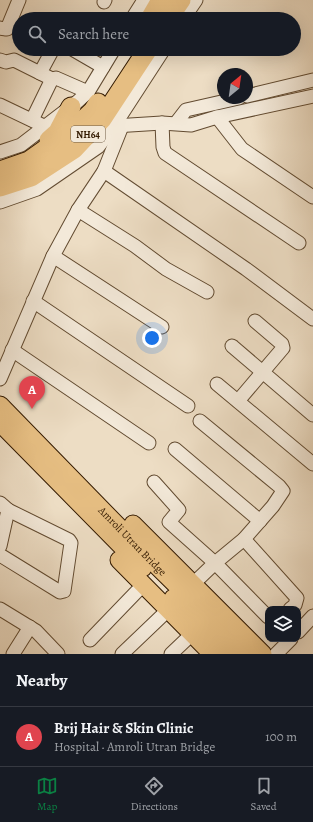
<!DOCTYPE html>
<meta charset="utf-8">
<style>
:root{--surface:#171b24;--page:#242831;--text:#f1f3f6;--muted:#9ea1a6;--line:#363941;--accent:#0b8043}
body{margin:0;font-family:Alegreya,serif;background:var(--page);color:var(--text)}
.controls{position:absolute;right:12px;bottom:12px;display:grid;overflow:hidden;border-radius:8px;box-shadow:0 4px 16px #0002}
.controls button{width:36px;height:36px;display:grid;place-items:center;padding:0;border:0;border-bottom:1px solid var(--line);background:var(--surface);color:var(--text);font:20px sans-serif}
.compass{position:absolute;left:217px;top:68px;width:36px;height:36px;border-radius:50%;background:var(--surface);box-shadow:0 4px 16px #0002;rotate:29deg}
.you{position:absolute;left:152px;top:338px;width:14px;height:14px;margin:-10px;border:3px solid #fff;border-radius:50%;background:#1a73e8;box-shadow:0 0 0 6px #1a73e833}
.badge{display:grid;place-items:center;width:26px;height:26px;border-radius:50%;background:var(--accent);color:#fff;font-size:13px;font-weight:700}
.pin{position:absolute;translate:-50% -33px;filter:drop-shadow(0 1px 2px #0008)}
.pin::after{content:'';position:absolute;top:21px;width:14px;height:12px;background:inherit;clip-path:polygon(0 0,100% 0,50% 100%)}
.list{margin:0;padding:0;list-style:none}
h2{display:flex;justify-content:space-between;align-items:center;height:52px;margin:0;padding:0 16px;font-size:17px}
h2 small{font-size:13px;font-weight:400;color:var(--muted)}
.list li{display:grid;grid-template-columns:26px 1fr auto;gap:12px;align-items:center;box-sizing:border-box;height:60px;padding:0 16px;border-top:1px solid var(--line)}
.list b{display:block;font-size:15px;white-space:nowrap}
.list p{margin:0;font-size:13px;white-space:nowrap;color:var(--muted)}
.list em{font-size:13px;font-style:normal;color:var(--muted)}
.icon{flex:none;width:22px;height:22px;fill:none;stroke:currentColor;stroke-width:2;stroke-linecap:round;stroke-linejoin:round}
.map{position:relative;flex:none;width:313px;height:654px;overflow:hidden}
.search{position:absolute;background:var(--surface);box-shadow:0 4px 16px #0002;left:12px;right:12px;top:12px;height:44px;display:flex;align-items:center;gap:10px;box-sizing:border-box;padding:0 14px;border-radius:22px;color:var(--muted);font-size:15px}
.sheet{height:112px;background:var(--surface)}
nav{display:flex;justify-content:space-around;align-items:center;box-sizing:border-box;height:56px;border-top:1px solid var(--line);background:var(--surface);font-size:11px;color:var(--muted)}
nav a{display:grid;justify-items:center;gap:2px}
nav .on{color:var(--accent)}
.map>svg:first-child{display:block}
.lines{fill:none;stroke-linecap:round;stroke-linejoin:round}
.minor-casing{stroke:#624b31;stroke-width:15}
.major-casing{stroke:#331a00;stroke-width:19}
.highway-casing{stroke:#331a00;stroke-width:21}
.minor{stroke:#f3e9d9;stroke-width:13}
.major{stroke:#e6be82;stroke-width:17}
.highway{stroke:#e6be82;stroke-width:19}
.labels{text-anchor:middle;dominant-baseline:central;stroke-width:4;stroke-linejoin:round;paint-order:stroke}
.shield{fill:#f3e9d9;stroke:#6d5841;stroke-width:1}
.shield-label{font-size:10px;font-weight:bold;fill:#331a00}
.street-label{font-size:11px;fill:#331a00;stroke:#f3e9d9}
</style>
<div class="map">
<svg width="313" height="654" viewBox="0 0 313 654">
<rect width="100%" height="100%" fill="#edddc4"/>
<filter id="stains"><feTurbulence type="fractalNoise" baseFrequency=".005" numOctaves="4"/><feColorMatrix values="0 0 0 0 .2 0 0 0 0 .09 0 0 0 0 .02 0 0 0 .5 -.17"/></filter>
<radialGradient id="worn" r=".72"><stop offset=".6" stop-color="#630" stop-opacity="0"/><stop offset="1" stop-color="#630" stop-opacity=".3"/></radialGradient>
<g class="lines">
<!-- minor casing -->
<g class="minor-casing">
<g id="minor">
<path d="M104 2 105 0"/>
<path d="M132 19 144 0"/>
<path d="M183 19 196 0"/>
<path d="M0 28 5 29H7L19 0"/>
<path d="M72 49 103 67"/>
<path d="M0 60 6 62 14 60 52 79 56 78 88 92"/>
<path d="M40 73 53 49"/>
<path d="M247 96 313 80"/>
<path d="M0 105 46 127"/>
<path d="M217 117 242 149 313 197"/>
<path d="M32 120 52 79"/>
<path d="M162 123 163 147 165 153 299 243"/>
<path d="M176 123 186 110 239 98"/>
<path d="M114 126 162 123 191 125 217 117 313 96"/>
<path d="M0 152 21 145 77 102 88 92 114 49"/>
<path d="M104 171 246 269 313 319"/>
<path d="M0 202 37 189 98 147 114 126 164 49"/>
<path d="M78 210 135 246 166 269 207 292"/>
<path d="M53 256 162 327"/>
<path d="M33 301 188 406"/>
<path d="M232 346 313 415"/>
<path d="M12 350 149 443"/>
<path d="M0 379 53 256 78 210 104 171 122 126"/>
<path d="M217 384 313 464"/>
<path d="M238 401 283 348 282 344 255 321"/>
<path d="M175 449 260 521"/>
<path d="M154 482 179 510 169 522 215 563 268 617"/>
<path d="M0 503 8 510 0 546"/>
<path d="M244 539 297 598 295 605 290 609"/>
<path d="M0 555 60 592 64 591 71 543 69 540 8 510"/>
<path d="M193 584 215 563 244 539 273 506 283 491 279 486 200 421"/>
<path d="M0 609 36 631 58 654"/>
<path d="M298 632 313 616"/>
<path d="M90 640 143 585"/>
<path d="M13 654 30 627"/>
<path d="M122 654 168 610"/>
<path d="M171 654 192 634"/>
<path d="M276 654 291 639"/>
</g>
</g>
<!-- major casing -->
<g class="major-casing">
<g id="major">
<path id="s1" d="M0 405 160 569 246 654"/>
<path d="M0 423 143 568"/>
<path d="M133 524 263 654"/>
<path d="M119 560 212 654"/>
<path d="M173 598 229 654"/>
</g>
</g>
<!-- highway casing -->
<g class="highway-casing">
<g id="highway">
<path d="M150 19 161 0"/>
<path d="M168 19 181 0"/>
<path d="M49 140 58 132 71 107"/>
<path d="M0 171 29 161 74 129 93 111 98 103"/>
<path d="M0 187 31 177 74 149 102 119 148 49"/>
</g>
</g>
<!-- minor -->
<use href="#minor" class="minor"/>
<!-- major -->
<use href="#major" class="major"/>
<!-- highway -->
<use href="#highway" class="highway"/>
</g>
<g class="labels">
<!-- shield labels -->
<rect class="shield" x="71" y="126" width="34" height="16" rx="3"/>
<g class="shield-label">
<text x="88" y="134">NH64</text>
</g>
<!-- street labels -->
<g class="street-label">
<text stroke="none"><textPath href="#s1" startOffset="190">Amroli Utran Bridge</textPath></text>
</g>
</g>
<rect width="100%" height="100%" filter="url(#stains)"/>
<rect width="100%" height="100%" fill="url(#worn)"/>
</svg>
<div class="controls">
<button><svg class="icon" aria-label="layers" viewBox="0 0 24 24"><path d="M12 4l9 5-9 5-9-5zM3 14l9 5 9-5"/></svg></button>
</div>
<svg class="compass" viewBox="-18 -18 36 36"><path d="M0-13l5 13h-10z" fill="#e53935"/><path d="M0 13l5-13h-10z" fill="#9ea1a6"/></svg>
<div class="you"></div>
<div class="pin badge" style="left:32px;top:409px;background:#e0444e">A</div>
<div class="search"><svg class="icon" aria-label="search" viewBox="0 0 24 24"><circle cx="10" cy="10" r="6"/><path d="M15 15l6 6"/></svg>Search here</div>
</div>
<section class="sheet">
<h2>Nearby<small></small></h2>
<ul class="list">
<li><span class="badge" style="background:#e0444e">A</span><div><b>Brij Hair &amp; Skin Clinic</b><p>Hospital · Amroli Utran Bridge</p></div><em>100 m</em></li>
</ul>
</section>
<nav>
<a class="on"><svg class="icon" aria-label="map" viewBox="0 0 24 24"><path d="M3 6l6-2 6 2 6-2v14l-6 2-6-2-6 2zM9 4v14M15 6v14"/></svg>Map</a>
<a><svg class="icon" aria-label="directions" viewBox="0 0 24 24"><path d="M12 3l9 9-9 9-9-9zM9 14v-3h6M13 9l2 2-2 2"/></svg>Directions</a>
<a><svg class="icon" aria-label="saved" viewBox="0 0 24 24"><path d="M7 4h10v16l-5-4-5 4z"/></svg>Saved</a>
</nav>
